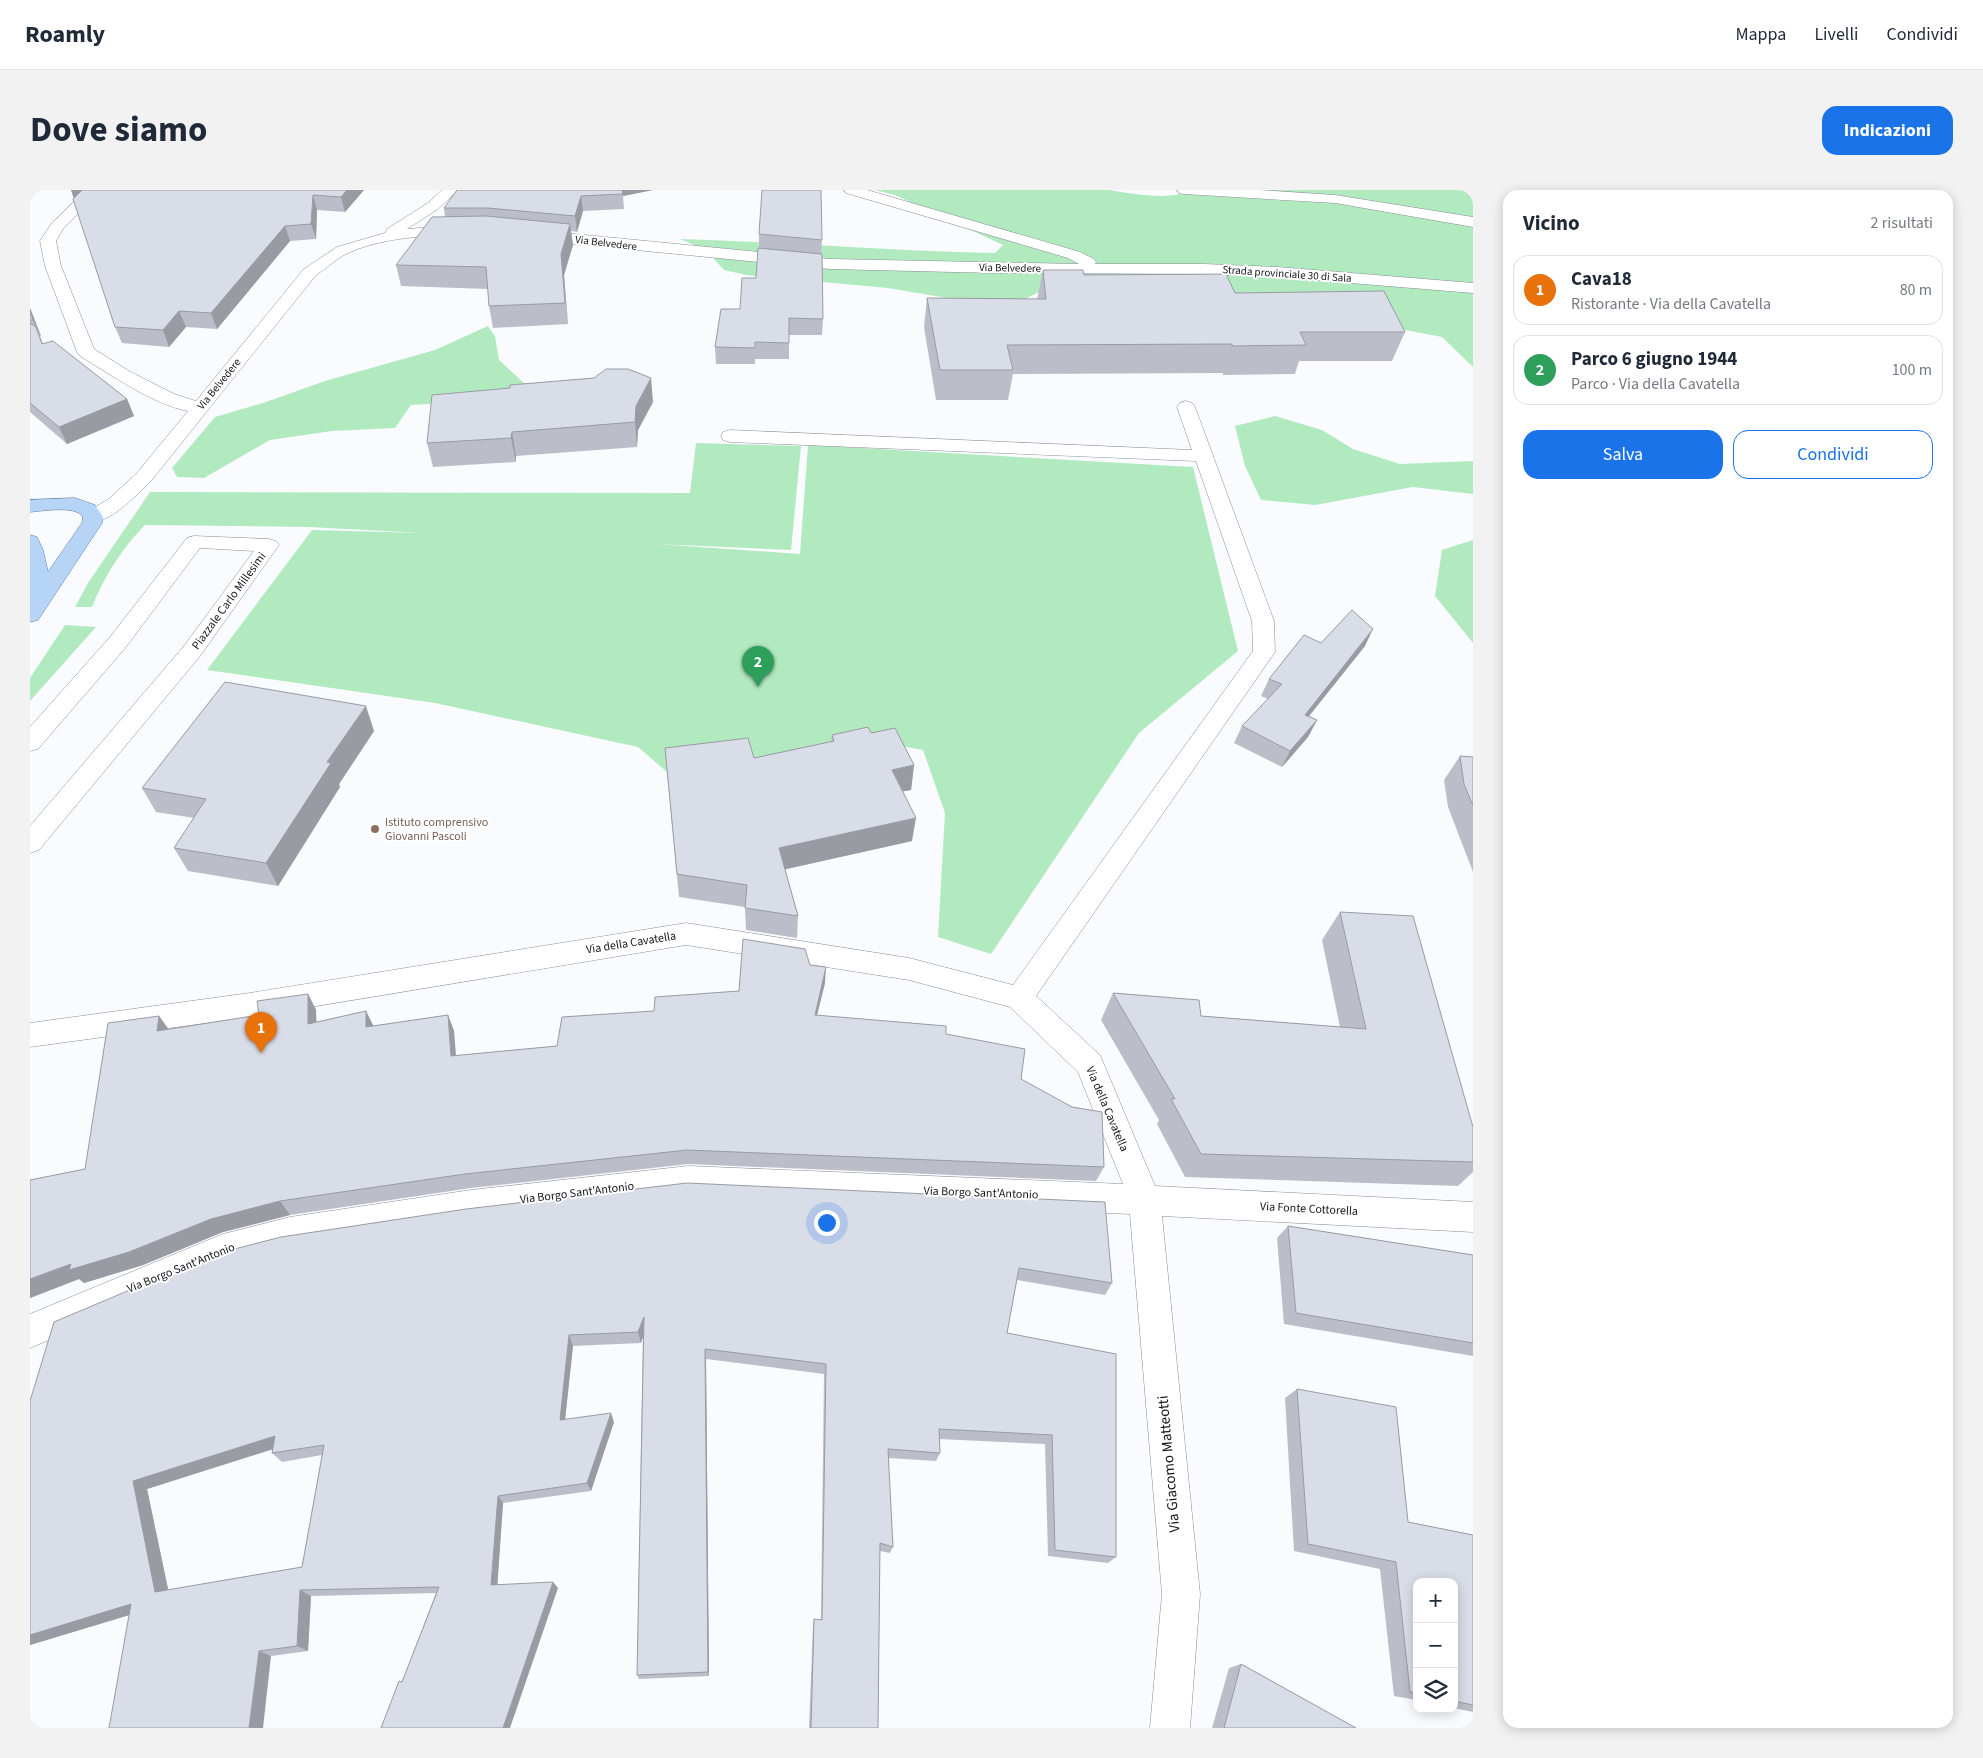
<!DOCTYPE html>
<html lang="it">
<meta charset="utf-8">
<style>
:root{--surface:#fff;--page:#f2f2f3;--text:#1f2937;--muted:#747a83;--line:#e0e1e3;--accent:#1a73e8}
body{margin:0;font-family:"Source Sans 3",sans-serif;background:var(--page);color:var(--text)}
.controls{position:absolute;right:15px;bottom:15px;display:grid;overflow:hidden;border-radius:10px;box-shadow:0 2px 12px #0003}
.controls button{width:45px;height:45px;display:grid;place-items:center;padding:0;border:0;border-bottom:1px solid var(--line);background:var(--surface);color:var(--text);font:25px sans-serif}
.you{position:absolute;left:796px;top:1032px;width:18px;height:18px;margin:-12px;border:4px solid #fff;border-radius:50%;background:#1a73e8;box-shadow:0 0 0 8px #1a73e833}
.badge{display:grid;place-items:center;width:32px;height:32px;border-radius:50%;background:var(--accent);color:#fff;font-size:16px;font-weight:700}
.pin{position:absolute;translate:-50% -41px;filter:drop-shadow(0 1px 2px #0008)}
.pin::after{content:'';position:absolute;top:26px;width:18px;height:15px;background:inherit;clip-path:polygon(0 0,100% 0,50% 100%)}
.list{margin:0;padding:0;list-style:none}
h2{display:flex;justify-content:space-between;align-items:center;height:65px;margin:0;padding:0 20px;font-size:21px}
h2 small{font-size:16px;font-weight:400;color:var(--muted)}
.list li{display:grid;grid-template-columns:32px 1fr auto;gap:15px;align-items:center;box-sizing:border-box;height:70px;margin:0 10px 10px;padding:0 10px;border:1px solid var(--line);border-radius:15px}
.list b{display:block;font-size:19px;white-space:nowrap}
.list p{margin:0;font-size:16px;white-space:nowrap;color:var(--muted)}
.list em{font-size:16px;font-style:normal;color:var(--muted)}
.actions{display:flex;gap:10px;padding:15px 20px}
.actions a{flex:1;padding:11px 0;border:1px solid var(--accent);border-radius:15px;text-align:center;font-size:18px;color:var(--accent)}
.actions .main{background:var(--accent);color:#fff}
.icon{flex:none;width:28px;height:28px;fill:none;stroke:currentColor;stroke-width:2;stroke-linecap:round;stroke-linejoin:round}
.map{position:relative;flex:none;width:1443px;height:1538px;overflow:hidden;border-radius:15px}
header{display:flex;align-items:center;gap:30px;box-sizing:border-box;height:70px;padding:0 25px;background:var(--surface);border-bottom:1px solid var(--line)}
header strong{font-size:24px}
nav{display:flex;gap:28px;margin-inline-start:auto;font-size:18px}
.intro{display:flex;align-items:center;justify-content:space-between;box-sizing:border-box;height:120px;padding:0 30px}
h1{margin:0;font-size:35px}
.button{padding:12px 22px;border-radius:15px;background:var(--accent);color:#fff;font-size:18px;font-weight:700}
main{display:flex;gap:30px;padding:0 30px}
aside{flex:1;background:var(--surface);border-radius:15px;box-shadow:0 2px 12px #0003}
.map>svg:first-child{display:block}
.green{fill:#b2eac0}
.lines{fill:none;stroke-linecap:round;stroke-linejoin:round}
.minor-casing{stroke:#888c96;stroke-width:1}
.major-casing{stroke:#5e80a5;stroke-width:1}
.minor{fill:#fff;fill-rule:evenodd}
.major{fill:#b6d5f6;fill-rule:evenodd}
.wall{fill:#bbbec8;fill-rule:evenodd}
.shaded-wall{fill:#989ba2}
.building{fill:#d9dde8;stroke:#989ba2;fill-rule:evenodd}
.education-dot{fill:#8d6e63;stroke:#fff;stroke-width:2}
.labels{text-anchor:middle;dominant-baseline:central;stroke-width:4;stroke-linejoin:round;paint-order:stroke}
.far-street-label{font-size:11px;fill:#16171b;stroke:#fff}
.street-label{font-size:12px;fill:#16171b;stroke:#fff}
.education-label{font-size:12px;fill:#785e54;stroke:#fff;text-anchor:start}
.near-street-label{font-size:15px;fill:#16171b;stroke:#fff}
</style>
<header>
<strong>Roamly</strong>
<nav><a>Mappa</a><a>Livelli</a><a>Condividi</a></nav>
</header>
<div class="intro"><h1>Dove siamo</h1><a class="button">Indicazioni</a></div>
<main>
<div class="map">
<svg width="1443" height="1538" viewBox="0 0 1443 1538">
<rect width="100%" height="100%" fill="#f9fbff"/>
<!-- green -->
<g class="green">
<path d="M845 0H1079C1106 4 1138 11 1163 0H1443V177L1412 147 1301 126 1017 98 977 118 858 98 716 85 694 80 676 60 650 49C755 52 860 61 965 63L973 55 865 5Z"/>
<path d="M458 136 465 146 469 170 496 195 483 209 381 215 365 238 302 241 240 250 174 288 147 287 142 278 185 227 236 212 295 191 405 160Z"/>
<path d="M1245 226 1292 240 1323 259 1370 274 1443 271V304L1383 297 1285 315 1231 310 1215 276 1205 236Z"/>
<path d="M666 253 771 256 761 360 626 354 770 364 778 255 1163 277 1208 461 1109 543 961 764 908 747 915 623 893 560 861 554 637 582 608 557 405 513 177 480 282 340 394 343 278 337 115 335C92 358 74 387 62 417H45L58 393 120 302 660 303Z"/>
<path d="M1443 350V453L1405 406 1412 360Z"/>
<path d="M35 435 66 437 0 511V488Z"/>
</g>
<g class="lines">
<!-- minor casing -->
<g class="minor-casing">
<g id="minor">
<path d="M56 0H71L33 39 26 51 31 76 64 159 99 181 144 204 166 211 274 79 307 57 355 43 357 39 398 13 412 0H428L408 19 377 39 427 35 432 37 435 40 432 43 427 45C390 46 348 48 314 65 304 71 295 79 286 85L121 291C106 305 78 337 56 331L53 327 56 323 80 308 107 283 158 221C124 215 80 184 50 166L47 162 15 76 10 51 22 33Z"/>
<path d="M814 0H837L1050 62 1064 69 1066 72 1065 74H1173L1248 77 1443 93V103L1248 87 1173 84 966 83 800 79 504 50 499 48 496 45 499 42 504 40 800 69 1049 74 1038 68 816 3Z"/>
<path d="M1147 0H1229L1305 5 1443 27V37L1305 13 1154 4 1149 3Z"/>
<path d="M1156 211 1162 213 1165 217 1244 431 1245 462 1006 806 1070 865 1125 996 1443 1012V1042L1132 1026 1170 1404 1160 1538H1120L1132 1404 1100 1024 658 1004 441 1030 260 1057 195 1074 0 1158V1124L193 1044 260 1027 441 1000 658 976 1093 994 1048 882 980 817 879 790 656 755 220 827 0 857V833L220 803 656 733 879 768 983 795 1223 461 1222 431 1166 271 700 252 693 250 691 246 693 242 700 240 1162 260 1147 217 1150 213Z"/>
<path d="M164 346 239 349 246 351 249 355 170 466 9 660 0 663V636L154 456 224 361 170 358 96 457 8 559 0 561V537L80 447 157 348Z"/>
</g>
</g>
<!-- major casing -->
<g class="major-casing">
<path id="major" d="M45 308 65 315 73 327 72 333 8 430 0 432V345L7 347 13 360 18 382 52 333 53 327C46 315 13 321 0 322V310Z"/>
</g>
<!-- minor -->
<use href="#minor" class="minor"/>
<!-- major -->
<use href="#major" class="major"/>
</g>
<!-- wall -->
<g class="wall">
<path d="M41 0H334L315 22 287 20 286 49 260 51 187 139 156 137 139 157 92 153 85 137 44 8Z"/>
<path d="M427 0H623L593 6 594 19 553 21 547 42 541 41 543 55 534 85 538 134 463 138 459 116 458 99 371 96 366 75 415 27 414 18Z"/>
<path d="M729 44 792 50 791 64 793 129 792 145H759V169H725V174H686L685 157 710 119 726 88 729 58Z"/>
<path d="M1013 80 1054 85 1205 103 1375 142 1362 171H1269L1265 184 1193 185V183L983 184 978 210H906L894 137 897 108 1007 109Z"/>
<path d="M0 118 11 146H10L13 154 97 209 104 226 37 254 0 222Z"/>
<path d="M623 212 608 240 607 257 486 266V272L403 277 397 253Z"/>
<path d="M1291 453 1335 456 1279 526 1287 530 1278 547 1252 577 1204 553 1212 536 1238 509 1231 506 1239 489Z"/>
<path d="M344 541 309 594 310 597 248 696 158 681 144 658 164 628 126 622 112 598Z"/>
<path d="M841 543 884 575 881 600 873 601 882 651 755 679 768 726 767 748 716 740 715 717 649 707 637 582 724 568 801 552 802 545Z"/>
<path d="M1430 566 1443 567V682L1418 617 1414 590Z"/>
<path d="M1310 722 1443 937V982L1428 996 1155 987 1127 934 1129 930 1071 830 1083 803 1171 826 1310 837 1292 750Z"/>
<path d="M780 775 795 793 787 825 916 844 991 889 1074 977 1066 991 658 974 441 998 260 1025 193 1042 113 1075 54 1093 49 1089 0 1108V990L55 979 129 826 139 839 229 825 278 804 286 820V832L336 821 343 836 418 825 424 841 426 866 527 856 624 821 709 801Z"/>
<path d="M657 993 1082 1093 1075 1105 987 1090 977 1143 1086 1367 1078 1373 1018 1366 1015 1254 909 1249 910 1263 906 1271 858 1268 863 1357 860 1363 850 1361 848 1538H779L783 1435 784 1429 791 1430 794 1184 676 1169 679 1486 609 1489 607 1485 613 1146 611 1153 543 1156 535 1229 584 1232 561 1301 473 1313 467 1394 528 1398 372 1492 406 1403 281 1406 278 1461 241 1466 99 1425 0 1455V1211ZM242 1259V1263L252 1272 292 1265 272 1377 138 1400 117 1299Z"/>
<path d="M1258 1036 1443 1065V1166L1254 1134 1247 1048Z"/>
<path d="M1267 1199 1378 1332 1443 1345V1522L1424 1518V1392H1387V1510L1364 1506 1350 1379 1264 1361 1255 1208Z"/>
<path d="M1211 1474 1326 1538H1182L1199 1478Z"/>
</g>
<!-- shaded-wall -->
<g class="shaded-wall">
<path d="M41 0H54L44 9Z"/>
<path d="M317 0H334L315 22 311 7Z"/>
<path d="M592 0H623L593 6Z"/>
<path d="M283 5 287 20 286 49 281 34Z"/>
<path d="M551 6 553 21 547 42 545 26Z"/>
<path d="M540 34 543 55 534 85 538 134 531 64Z"/>
<path d="M255 36 260 51 187 139 181 123Z"/>
<path d="M0 118 11 146 3 130 0 122Z"/>
<path d="M149 121 156 137 139 157 133 140Z"/>
<path d="M621 188 623 212 608 240 607 257 605 232 606 216Z"/>
<path d="M97 209 104 226 37 254 29 237Z"/>
<path d="M482 242 486 266V272L481 248Z"/>
<path d="M1343 439 1335 456 1267 541 1275 525Z"/>
<path d="M336 516 344 541 309 594 310 597 248 696 236 673 297 572Z"/>
<path d="M1287 530 1278 547 1252 577 1260 561Z"/>
<path d="M884 575 881 600 859 604 862 580Z"/>
<path d="M886 628 882 651 748 681 749 658Z"/>
<path d="M796 777 795 793 783 841 785 825Z"/>
<path d="M278 804 286 820 287 850 278 834Z"/>
<path d="M336 821 344 837H336Z"/>
<path d="M418 825 424 841 427 882 421 866Z"/>
<path d="M129 826 140 842 127 841Z"/>
<path d="M250 1011 260 1025 193 1042 113 1075 54 1093 49 1089 0 1108V1089L41 1074 181 1029Z"/>
<path d="M614 1127 616 1138 611 1153 608 1142Z"/>
<path d="M539 1145 543 1156 534 1239 530 1230Z"/>
<path d="M675 1159 676 1169 679 1486 678 1482Z"/>
<path d="M581 1223 584 1232 561 1301 557 1293Z"/>
<path d="M245 1246 256 1255 117 1299 140 1408 125 1402 103 1291Z"/>
<path d="M468 1306 473 1313 467 1401 461 1395Z"/>
<path d="M523 1392 528 1398 480 1538H473Z"/>
<path d="M270 1400 281 1406 278 1461 267 1456Z"/>
<path d="M101 1414 116 1420 0 1455V1445Z"/>
<path d="M229 1461 241 1466 233 1538H219Z"/>
</g>
<!-- building -->
<g class="building">
<path d="M52 0H317L311 7 283 5 281 34 255 36 181 123 149 121 133 140 85 137 43 9Z"/>
<path d="M427 0H592L593 4 551 6 545 26 458 18H414Z"/>
<path d="M732 0H791L792 50 729 44Z"/>
<path d="M456 26 540 34 531 64 535 113 459 116 456 77 366 75 402 27Z"/>
<path d="M728 58 792 64 793 129 759 128V153L725 152V158L685 157 691 119H710L712 88H726Z"/>
<path d="M1013 80H1053L1054 85 1196 84 1205 103 1354 101 1375 142H1270L1276 155 1202 156V154L977 155 983 180H910L897 108 1016 109Z"/>
<path d="M0 122 3 130H0Z"/>
<path d="M0 133 6 137 12 154 23 151 97 209 29 237 0 213Z"/>
<path d="M576 179H598L621 188 606 216 605 232 482 242 481 248 397 253 402 205 480 198V195L564 188Z"/>
<path d="M1322 420 1343 439 1275 525 1287 530 1260 561 1212 536 1252 494 1239 489 1274 445 1291 453Z"/>
<path d="M195 492 336 516 297 572 301 573 236 673 144 658 176 609 112 598Z"/>
<path d="M838 537 841 543 865 538 884 575 862 580 886 628 749 658 768 726 715 718 717 695 647 684 635 558 718 548 724 568 804 551 802 545Z"/>
<path d="M1430 566 1443 567V616L1434 594Z"/>
<path d="M1310 722 1383 726 1443 937V972L1171 964 1141 909H1145L1083 803 1169 810 1171 826 1336 839Z"/>
<path d="M713 749 775 759 780 775 796 777 785 825 916 836V844L995 859 991 889 1042 917 1072 922 1074 977 657 960 435 984 250 1011 181 1029 99 1062 39 1080 41 1074 0 1089V990L55 979 78 833 129 826 127 841 229 825 227 811 278 804V834L336 821V837L418 825 421 866 527 856 532 827 624 821 625 807 709 801Z"/>
<path d="M657 993 1075 1012 1082 1093 989 1078 977 1143 1086 1164V1367L1025 1360 1022 1245 909 1239 910 1263 858 1259 863 1357 850 1353 848 1538H781L784 1429 792 1430 796 1174 675 1159 678 1482 607 1485 614 1127 608 1142 539 1145 530 1230 581 1223 557 1293 468 1306 461 1395 523 1392 473 1538H351L369 1491 372 1492 409 1397 270 1400 267 1456 229 1461 219 1538H79L101 1414 0 1445V1211L24 1132 185 1064 251 1047 436 1019ZM245 1246 242 1263 294 1255 272 1377 125 1402 103 1291Z"/>
<path d="M1258 1036 1443 1065V1153L1266 1123Z"/>
<path d="M1267 1199 1366 1217 1378 1332 1443 1345V1515L1424 1511V1392H1387V1503L1380 1502 1366 1372 1278 1354Z"/>
<path d="M1211 1474 1326 1538H1194Z"/>
</g>
<!-- markers -->
<circle class="education-dot" cx="345" cy="639" r="5"/>
<g class="labels">
<!-- far-street labels -->
<g class="far-street-label">
<text transform="translate(576 53) rotate(7)">Via Belvedere</text>
<text transform="translate(980 78) rotate(1)">Via Belvedere</text>
<text transform="translate(1257 84) rotate(4)">Strada provinciale 30 di Sala</text>
<text transform="translate(189 194) rotate(-51)">Via Belvedere</text>
</g>
<!-- street labels -->
<g class="street-label">
<text transform="translate(199 411) rotate(-54)">Piazzale Carlo Millesimi</text>
<text transform="translate(601 753) rotate(-9)">Via della Cavatella</text>
<text transform="translate(1077 919) rotate(67)">Via della Cavatella</text>
<text transform="translate(547 1003) rotate(-7)">Via Borgo Sant'Antonio</text>
<text transform="translate(951 1003) rotate(2)">Via Borgo Sant'Antonio</text>
<text transform="translate(1279 1019) rotate(3)">Via Fonte Cottorella</text>
<text transform="translate(151 1078) rotate(-22)">Via Borgo Sant'Antonio</text>
</g>
<!-- education labels -->
<g class="education-label">
<text x="355" y="632">Istituto comprensivo<tspan x="355" dy="14">Giovanni Pascoli</tspan></text>
</g>
<!-- near-street labels -->
<g class="near-street-label">
<text transform="translate(1139 1274) rotate(-95)">Via Giacomo Matteotti</text>
</g>
</g>
</svg>
<div class="controls">
<button>+</button>
<button>−</button>
<button><svg class="icon" aria-label="layers" viewBox="0 0 24 24"><path d="M12 4l9 5-9 5-9-5zM3 14l9 5 9-5"/></svg></button>
</div>
<div class="you"></div>
<div class="pin badge" style="left:231px;top:863px;background:#e8710a">1</div>
<div class="pin badge" style="left:728px;top:497px;background:#2e9e5b">2</div>
</div>
<aside>
<h2>Vicino<small>2 risultati</small></h2>
<ul class="list">
<li><span class="badge" style="background:#e8710a">1</span><div><b>Cava18</b><p>Ristorante · Via della Cavatella</p></div><em>80 m</em></li>
<li><span class="badge" style="background:#2e9e5b">2</span><div><b>Parco 6 giugno 1944</b><p>Parco · Via della Cavatella</p></div><em>100 m</em></li>
</ul>
<div class="actions"><a class="main">Salva</a><a>Condividi</a></div>
</aside>
</main>
